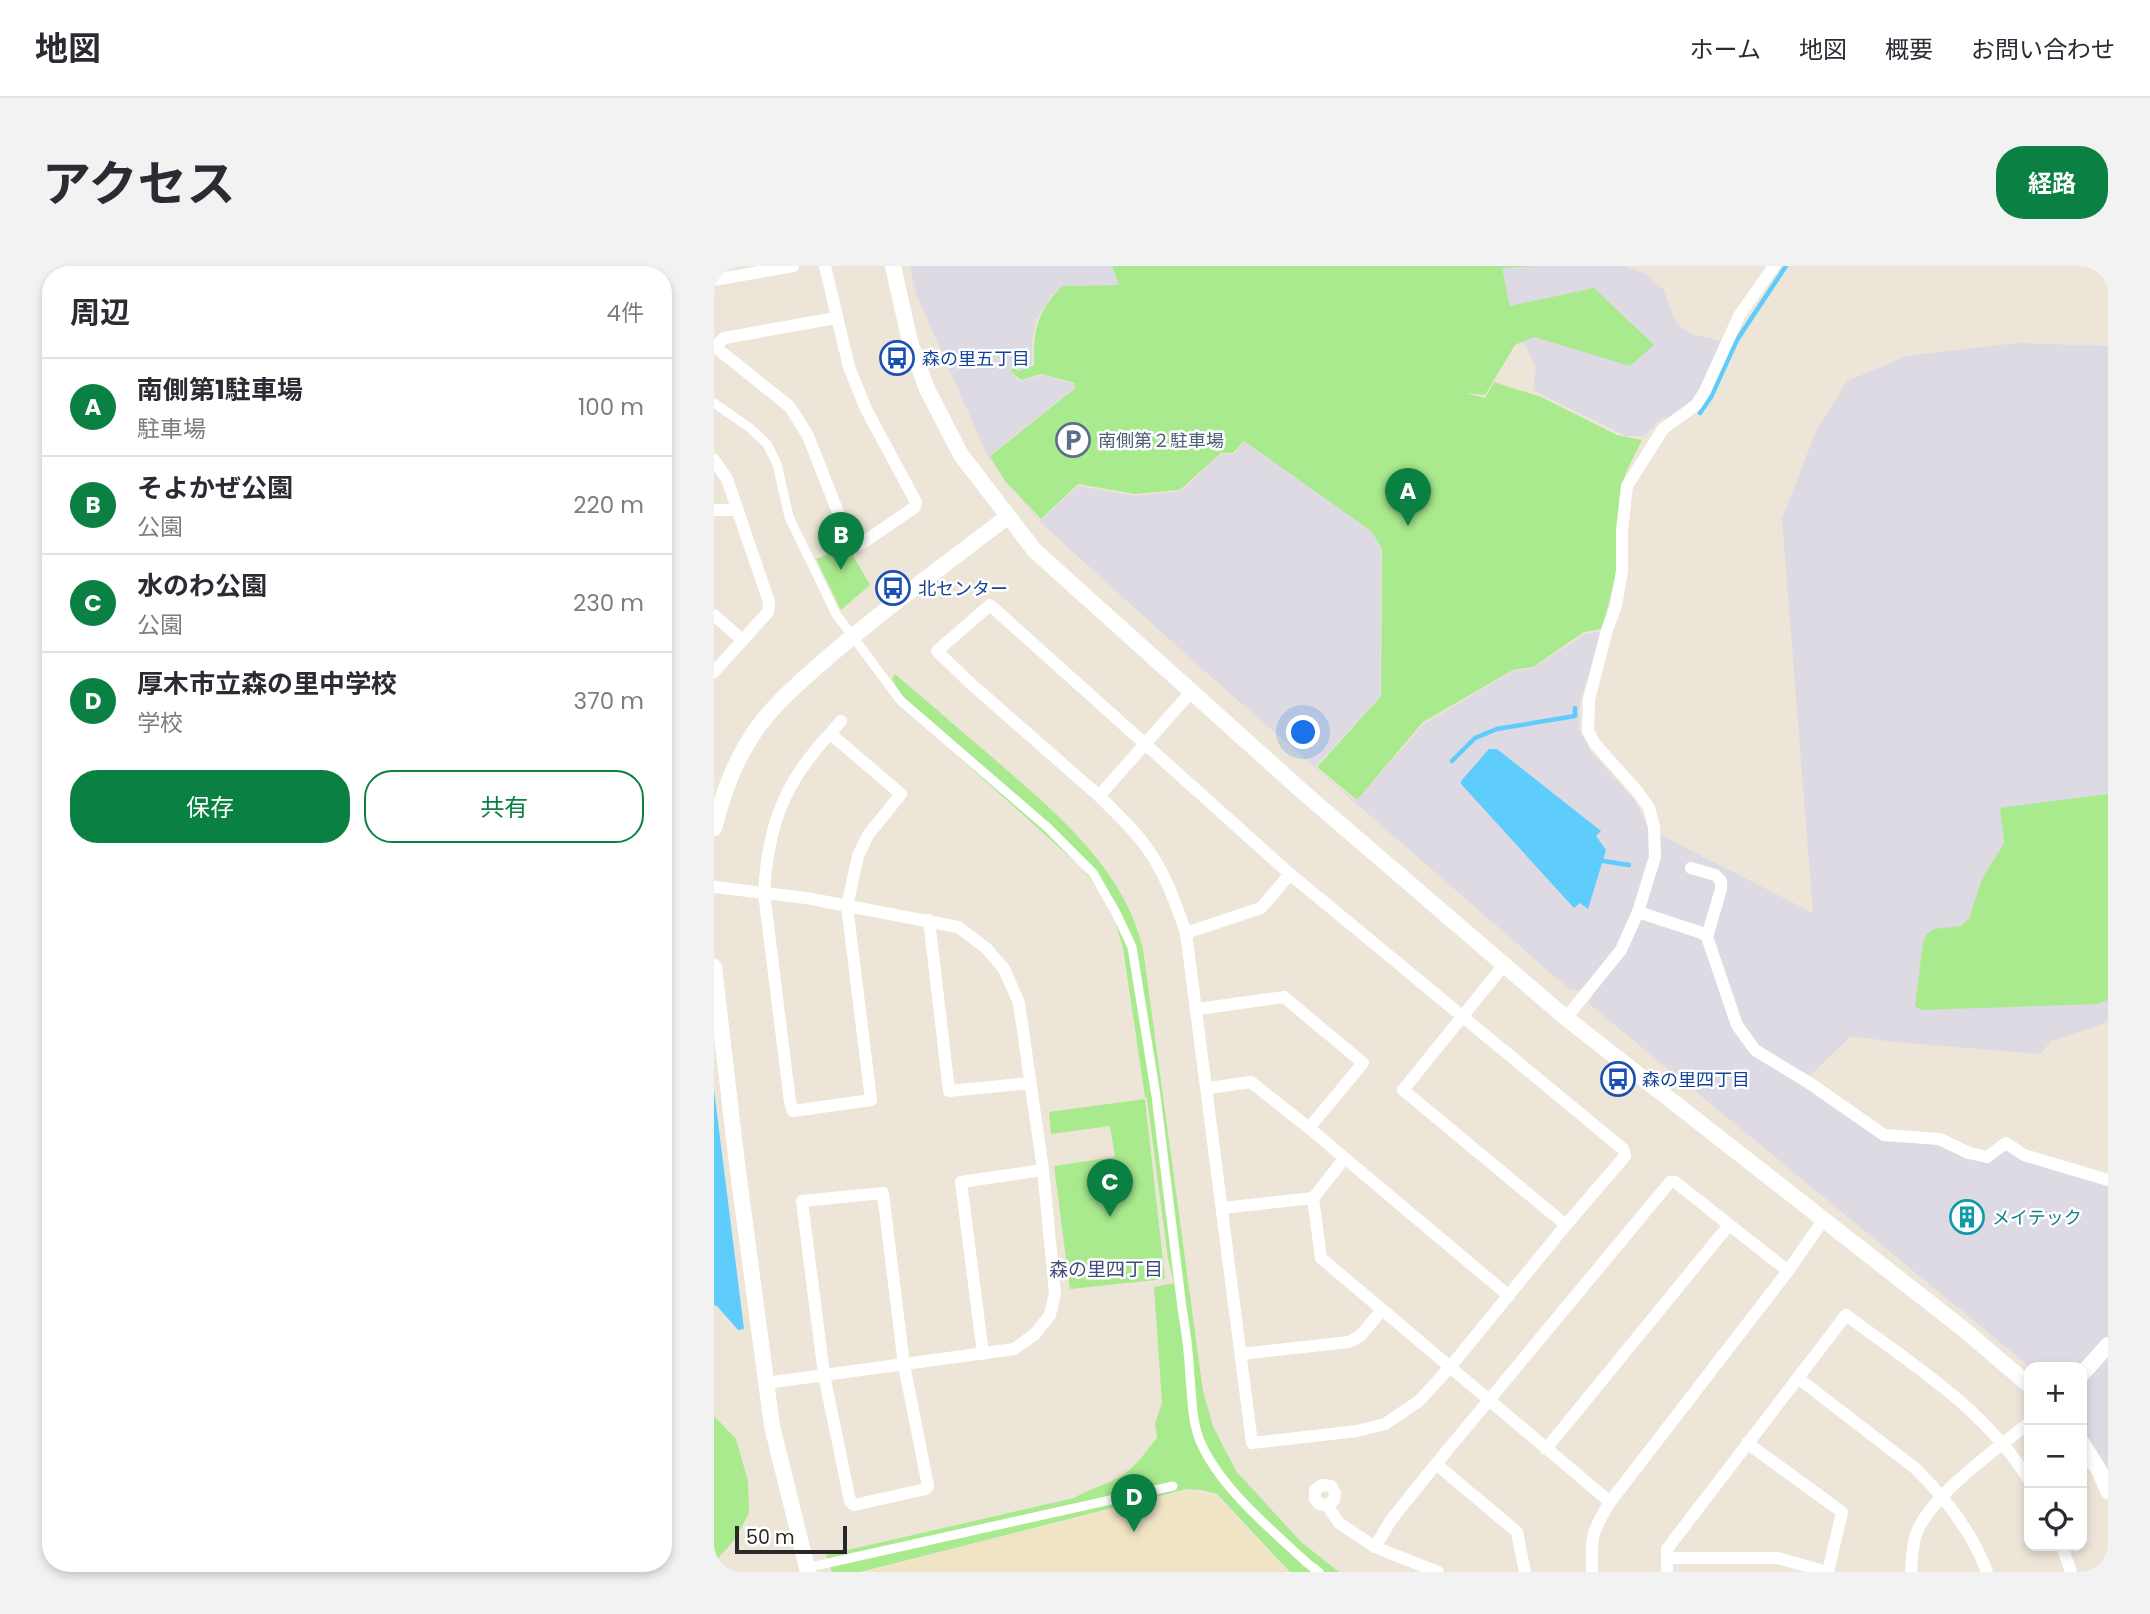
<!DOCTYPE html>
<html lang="ja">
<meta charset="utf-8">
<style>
:root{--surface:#fff;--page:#f2f2f3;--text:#2b2b33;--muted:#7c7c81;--line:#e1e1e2;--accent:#0b8043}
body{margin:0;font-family:Poppins,"Noto Sans JP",sans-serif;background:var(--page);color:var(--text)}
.controls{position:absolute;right:21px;bottom:21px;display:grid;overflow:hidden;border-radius:14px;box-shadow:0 4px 10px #0003}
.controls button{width:63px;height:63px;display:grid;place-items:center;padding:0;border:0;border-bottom:2px solid var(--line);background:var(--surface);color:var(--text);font:35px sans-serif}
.scale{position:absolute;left:21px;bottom:18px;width:112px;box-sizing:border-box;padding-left:7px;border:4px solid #282828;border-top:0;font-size:19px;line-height:24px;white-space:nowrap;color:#282828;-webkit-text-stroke:5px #fff;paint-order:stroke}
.you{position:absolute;left:590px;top:467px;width:24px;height:24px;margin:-18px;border:5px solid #fff;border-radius:50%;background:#1a73e8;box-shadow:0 0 0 10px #1a73e833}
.badge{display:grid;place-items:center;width:46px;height:46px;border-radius:50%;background:var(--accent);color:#fff;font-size:23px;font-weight:700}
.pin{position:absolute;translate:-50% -58px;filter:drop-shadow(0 2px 4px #0008)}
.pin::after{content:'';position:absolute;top:37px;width:24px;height:21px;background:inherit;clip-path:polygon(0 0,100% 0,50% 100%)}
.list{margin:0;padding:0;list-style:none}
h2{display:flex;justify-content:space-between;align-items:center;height:91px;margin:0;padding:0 28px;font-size:30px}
h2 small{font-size:23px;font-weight:400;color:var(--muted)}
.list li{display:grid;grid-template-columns:46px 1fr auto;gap:21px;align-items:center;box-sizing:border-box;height:98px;padding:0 28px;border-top:2px solid var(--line)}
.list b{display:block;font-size:26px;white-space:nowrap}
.list p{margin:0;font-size:23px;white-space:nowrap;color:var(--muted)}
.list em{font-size:23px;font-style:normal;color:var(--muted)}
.actions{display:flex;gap:14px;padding:21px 28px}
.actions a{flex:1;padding:16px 0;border:2px solid var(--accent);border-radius:28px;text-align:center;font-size:24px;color:var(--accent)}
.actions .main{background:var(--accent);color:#fff}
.icon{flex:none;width:38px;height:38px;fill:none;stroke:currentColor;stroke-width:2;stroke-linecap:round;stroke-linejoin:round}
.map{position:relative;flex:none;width:1394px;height:1306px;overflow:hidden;border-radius:28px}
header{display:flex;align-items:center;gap:42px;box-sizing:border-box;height:98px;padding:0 35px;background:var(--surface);border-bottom:2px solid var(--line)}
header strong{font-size:33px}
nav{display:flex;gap:38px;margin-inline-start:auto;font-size:24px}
.intro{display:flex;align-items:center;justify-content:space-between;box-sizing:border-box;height:168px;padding:0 42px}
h1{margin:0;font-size:49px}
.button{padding:18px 32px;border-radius:28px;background:var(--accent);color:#fff;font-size:24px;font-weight:700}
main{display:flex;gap:42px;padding:0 42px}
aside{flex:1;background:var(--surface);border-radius:28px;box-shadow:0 4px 10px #0003}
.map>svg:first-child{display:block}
.industrial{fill:#dddae4}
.education{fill:#f1e4c5}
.green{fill:#aaea8e}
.water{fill:#5ecdfc}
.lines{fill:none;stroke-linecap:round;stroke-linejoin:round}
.stream{stroke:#5ecdfc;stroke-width:4.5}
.pedestrian{stroke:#fff;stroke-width:9}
.minor{stroke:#fff;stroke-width:12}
.tertiary{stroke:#fff;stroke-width:16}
.labels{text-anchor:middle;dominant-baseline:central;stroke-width:5;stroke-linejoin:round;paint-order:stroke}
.transit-label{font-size:18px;fill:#164399;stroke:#fff;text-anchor:start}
.service-label{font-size:18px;fill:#4e5e75;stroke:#fff;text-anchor:start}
.culture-label{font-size:18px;fill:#0d838f;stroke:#fff;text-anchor:start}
.neighbourhood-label{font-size:19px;fill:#444c7e;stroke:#fff}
</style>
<header>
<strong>地図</strong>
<nav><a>ホーム</a><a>地図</a><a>概要</a><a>お問い合わせ</a></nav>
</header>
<div class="intro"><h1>アクセス</h1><a class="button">経路</a></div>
<main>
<aside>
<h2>周辺<small>4件</small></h2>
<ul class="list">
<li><span class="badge">A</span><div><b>南側第1駐車場</b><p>駐車場</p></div><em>100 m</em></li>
<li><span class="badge">B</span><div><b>そよかぜ公園</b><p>公園</p></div><em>220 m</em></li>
<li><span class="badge">C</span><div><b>水のわ公園</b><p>公園</p></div><em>230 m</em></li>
<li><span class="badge">D</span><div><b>厚木市立森の里中学校</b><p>学校</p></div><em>370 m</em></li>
</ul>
<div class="actions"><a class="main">保存</a><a>共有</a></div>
</aside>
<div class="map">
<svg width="1394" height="1306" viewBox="0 0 1394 1306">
<rect width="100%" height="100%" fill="#ede5d8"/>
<!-- industrial -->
<g class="industrial">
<path d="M196 0H398L405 19 348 20 337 30 322 54 318 74V99L306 104 299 101 295 105 306 115 329 109 361 118 359 123 275 190 326 255 364 220 421 230 467 225 507 188H520L530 175 657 265 667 283 666 430 601 501 642 535 710 458 799 405 819 402 871 368 889 365 866 436 865 463 877 486 920 533 935 563 1099 647 1068 253 1102 165 1133 115 1193 90 1303 77 1394 80V756L1337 775 1327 788 1180 776 1137 770 1086 819 1166 873 1222 879 1250 892 1270 896 1291 884 1301 891 1394 918V1211L1368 1167V1101H1316L874 737 877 731 872 725 856 724 488 403 326 256 274 191 202 28Z"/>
<path d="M782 0H911L932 8 950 24 960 53 966 60 978 68 1007 75 984 129 960 149 947 153 930 170H912L819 124 822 101 811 78 798 69Z"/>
</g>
<!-- education -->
<path class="education" d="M473 1225 502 1230 574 1306H148Z"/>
<!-- green -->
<g class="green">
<path d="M398 0H821L788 2 796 40 880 22 940 79 916 100 820 71 801 79 771 129 751 127 771 132 780 116 827 131 903 169 928 174 911 208 903 266V304L888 363 870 366 819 401 799 404 709 456 643 534 603 501 667 430 668 283 657 265 530 175 519 187H507L466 224 421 228 364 218 327 253 291 215 276 190 360 123 361 117 327 108 307 114 296 105 299 102 305 105 320 99C319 64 323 46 348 20L405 19Z"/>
<path d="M130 282 138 288 156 319 127 344 102 293Z"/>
<path d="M181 408C214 436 246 464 279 492 340 545 410 601 429 683L489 1125 499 1160 522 1205 587 1276 625 1306H576L503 1228 487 1224 473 1223 146 1306H118L112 1289 360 1232C375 1223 385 1221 400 1214 418 1206 431 1187 443 1172L441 1158 448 1136 440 1021 460 1017 454 993 433 832 431 831 409 682 399 648 377 613 366 600 236 483 242 477 190 433 178 413Z"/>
<path d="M1394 528V734L1383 738 1207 744 1201 740 1209 676 1213 668 1220 663 1247 660 1255 653 1268 613 1290 577 1286 542Z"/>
<path d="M431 833 451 1013 356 1023 340 900 401 891 396 860 337 868 335 846Z"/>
<path d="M0 1150 22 1173 34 1215 35 1247 22 1272 0 1297Z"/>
</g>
<!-- water -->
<g class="water">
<path d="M775 483H783L887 565 882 570 892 584 874 643 866 637 860 642 747 518V515Z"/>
<path d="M0 824 30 1063 24 1064 3 1040 0 1039Z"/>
</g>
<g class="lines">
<!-- stream -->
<g class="stream">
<path d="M986 147 997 131 1023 74 1072 0"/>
<path d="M738 495 761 472 783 463 861 450V442"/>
<path d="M889 595 915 599"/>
</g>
<!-- pedestrian -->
<g class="pedestrian">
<path d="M0 137 36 162 53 178 63 198 75 251 122 348 186 434 333 561 379 607 401 645 418 681 442 830 468 1042C472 1065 475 1088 476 1111 478 1132 478 1156 486 1175 506 1222 557 1263 593 1297L605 1306"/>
<path d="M92 1302 459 1220"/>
</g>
<!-- minor -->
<g class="minor">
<path d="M0 14 79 0"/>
<path d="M0 80 76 141 94 170 135 274 147 278 201 241 202 236 152 143 135 101 111 0"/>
<path d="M1 81 10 72 122 52"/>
<path d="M0 194 13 213 55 336 54 346 0 406"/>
<path d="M0 244H23"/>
<path d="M0 349 28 374"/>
<path d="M477 426 385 530C399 544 414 558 427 574 449 601 461 635 472 667L538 1177 643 1165 671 1158 705 1135 737 1100 852 959 689 824 790 699"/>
<path d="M115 469 120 471 187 528 154 569 144 590 133 640 157 834 79 845 76 836 50 627C53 574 64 531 97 490 103 483 108 475 115 469Z"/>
<path d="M115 469 127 455"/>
<path d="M385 530 256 417 223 385 276 339 576 608 909 883 911 890 852 959"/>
<path d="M977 602 1001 609 1007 615V623L993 671"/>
<path d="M0 621 92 632 244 661 272 682 290 703 305 737 329 904 341 1027 336 1049 321 1068 300 1083 52 1117"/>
<path d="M924 646 988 667 993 671 1023 759 1041 784 1097 818 1170 869 1226 873 1255 887 1273 891 1292 877 1310 889 1394 914"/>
<path d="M215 654 235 825 316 817"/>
<path d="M472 667 547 642 576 608"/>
<path d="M484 743 570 731 649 797 595 862"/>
<path d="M852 752 907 684 924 646 941 591 940 561 935 542 923 525 881 478 874 465 875 433 893 364 902 340 908 305V265L913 220 949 163 982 139 991 125 1025 50 1060 0"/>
<path d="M494 822 537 816 595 862 795 1030"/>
<path d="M630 893 599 932 607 992 896 1236"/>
<path d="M169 927 190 1099 214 1220 212 1223 140 1239 136 1235 110 1109 88 935Z"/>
<path d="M508 942 599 932"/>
<path d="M269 1088 247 916 329 904"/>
<path d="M527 1088 635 1076 646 1070 668 1044"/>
<path d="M1084 1112 1202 1203C1231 1232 1259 1267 1273 1306"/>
<path d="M1033 1177 1128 1246 1114 1306"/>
<path d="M832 1183 1015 959"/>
<path d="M722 1198 803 1266 811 1306"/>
<path d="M613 1239 620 1234 621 1227 617 1220 608 1219 601 1224V1233L605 1238 613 1239 625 1257 661 1281 724 1306"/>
<path d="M1348 1280 1357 1306"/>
<path d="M661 1281 677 1254 722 1198 956 916H961L1074 1005"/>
<path d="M953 1292H1064L1113 1306"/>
<path d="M878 1306C877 1270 877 1267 896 1236L1074 1005 1110 953"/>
<path d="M953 1306V1283L1132 1049C1198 1098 1271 1143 1315 1214"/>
<path d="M1197 1306C1198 1293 1198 1280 1202 1268 1217 1229 1282 1183 1315 1157"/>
</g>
<!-- tertiary -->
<g class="tertiary">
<path d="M179 0 196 76 213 123 247 189 321 285 589 526 852 752 1248 1062 1315 1119"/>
<path d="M0 562C8 533 17 504 33 478 52 444 84 418 113 392 171 342 233 297 293 251"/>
<path d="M0 701 23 898 58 1160 94 1306"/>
<path d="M1368 1108 1394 1079"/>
<path d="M1368 1177 1386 1206 1394 1225"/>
</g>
</g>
<!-- icons -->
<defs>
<g id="bus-ring" transform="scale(1.75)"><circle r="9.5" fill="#fff" stroke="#1a4fb4" stroke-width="1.5"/><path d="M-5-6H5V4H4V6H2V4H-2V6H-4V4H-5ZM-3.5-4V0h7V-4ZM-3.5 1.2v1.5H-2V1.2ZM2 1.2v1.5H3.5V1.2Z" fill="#1a4fb4"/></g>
<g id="parking-ring" transform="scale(1.75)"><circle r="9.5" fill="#fff" stroke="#5c6f8a" stroke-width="1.5"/><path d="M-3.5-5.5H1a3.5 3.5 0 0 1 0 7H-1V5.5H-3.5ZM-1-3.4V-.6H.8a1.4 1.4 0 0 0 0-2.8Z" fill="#5c6f8a"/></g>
<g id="building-ring" transform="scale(1.75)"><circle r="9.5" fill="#fff" stroke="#0f9aa8" stroke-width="1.5"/><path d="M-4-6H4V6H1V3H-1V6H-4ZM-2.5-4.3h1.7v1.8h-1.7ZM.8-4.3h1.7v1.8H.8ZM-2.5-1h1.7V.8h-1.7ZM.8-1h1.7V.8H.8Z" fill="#0f9aa8"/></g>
</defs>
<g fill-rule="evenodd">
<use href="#bus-ring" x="183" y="92"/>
<use href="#parking-ring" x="359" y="174"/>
<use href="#bus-ring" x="179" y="322"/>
<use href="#bus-ring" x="904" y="813"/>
<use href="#building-ring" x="1253" y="951"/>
</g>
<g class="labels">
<!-- transit labels -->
<g class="transit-label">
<text x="208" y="92">森の里五丁目</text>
<text x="204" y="322">北センター</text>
<text x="928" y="813">森の里四丁目</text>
</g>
<!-- service labels -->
<g class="service-label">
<text x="384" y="174">南側第２駐車場</text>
</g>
<!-- culture labels -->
<g class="culture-label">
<text x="1278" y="951">メイテック</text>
</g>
<!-- neighbourhood labels -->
<g class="neighbourhood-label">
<text x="392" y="1003">森の里四丁目</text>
</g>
</g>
</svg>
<div class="controls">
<button>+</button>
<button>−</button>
<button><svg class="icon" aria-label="locate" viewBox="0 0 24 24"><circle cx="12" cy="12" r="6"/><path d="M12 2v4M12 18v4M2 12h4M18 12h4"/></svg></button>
</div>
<div class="scale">50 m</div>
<div class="you"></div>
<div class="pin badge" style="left:694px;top:260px">A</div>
<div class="pin badge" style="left:127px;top:304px">B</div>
<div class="pin badge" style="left:396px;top:951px">C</div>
<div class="pin badge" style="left:420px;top:1266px">D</div>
</div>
</main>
